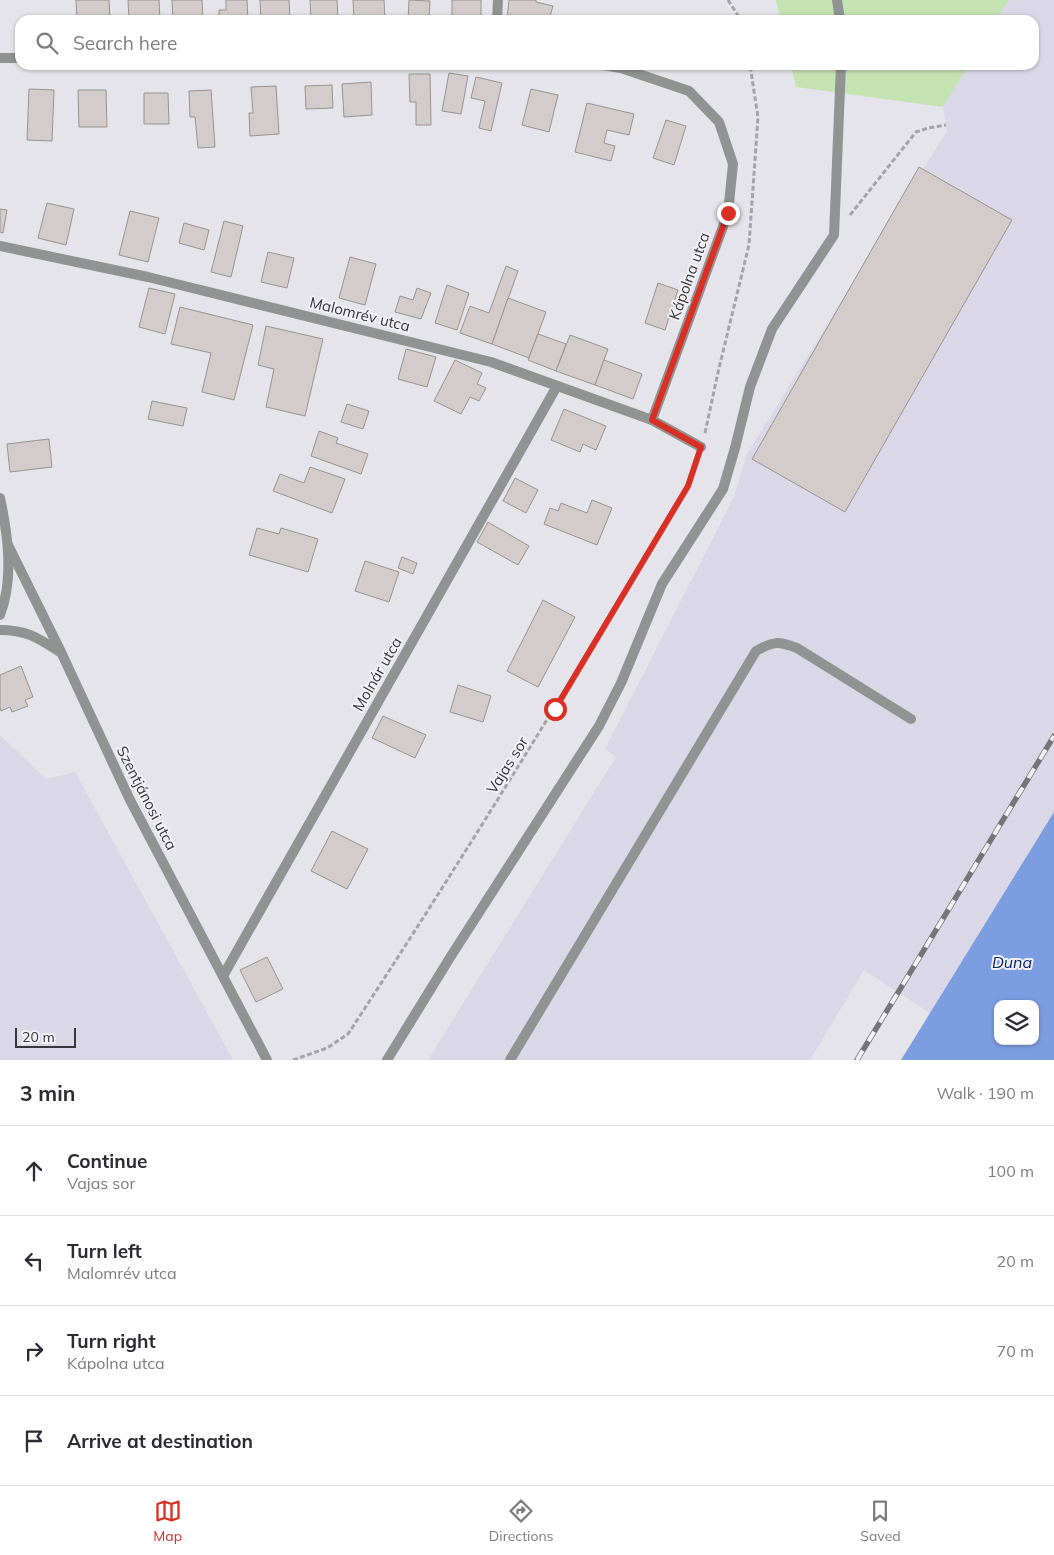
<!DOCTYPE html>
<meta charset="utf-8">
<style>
:root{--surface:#fff;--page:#f7f7f7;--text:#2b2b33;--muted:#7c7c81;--line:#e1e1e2;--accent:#d93025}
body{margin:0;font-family:Mulish,sans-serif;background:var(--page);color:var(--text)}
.controls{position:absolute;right:15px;bottom:15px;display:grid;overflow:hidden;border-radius:10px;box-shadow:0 1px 4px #0004}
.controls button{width:45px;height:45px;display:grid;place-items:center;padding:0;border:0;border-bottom:1px solid var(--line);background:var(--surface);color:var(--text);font:25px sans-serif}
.scale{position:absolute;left:15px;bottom:12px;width:61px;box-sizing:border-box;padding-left:5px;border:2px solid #373639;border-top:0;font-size:14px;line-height:18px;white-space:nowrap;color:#373639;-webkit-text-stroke:4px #f2f1f7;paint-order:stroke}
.stop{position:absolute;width:15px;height:15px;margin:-11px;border:4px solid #d93025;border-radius:50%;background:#fff}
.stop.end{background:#d93025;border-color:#fff;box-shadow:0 1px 5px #0008}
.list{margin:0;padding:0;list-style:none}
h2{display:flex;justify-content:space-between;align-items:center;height:65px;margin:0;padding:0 20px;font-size:21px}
h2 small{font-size:16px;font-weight:400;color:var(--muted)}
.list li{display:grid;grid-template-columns:32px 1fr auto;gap:15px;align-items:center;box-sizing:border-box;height:90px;padding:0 20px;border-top:1px solid var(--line)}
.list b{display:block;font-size:19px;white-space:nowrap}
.list p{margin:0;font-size:16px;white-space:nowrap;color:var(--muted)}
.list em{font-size:16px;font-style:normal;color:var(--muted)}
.icon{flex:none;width:28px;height:28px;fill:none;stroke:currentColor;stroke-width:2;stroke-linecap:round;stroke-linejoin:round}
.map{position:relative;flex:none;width:1054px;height:1060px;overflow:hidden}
.search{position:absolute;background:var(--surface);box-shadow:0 1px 4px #0004;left:15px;right:15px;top:15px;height:55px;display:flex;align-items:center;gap:12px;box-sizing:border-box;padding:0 18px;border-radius:15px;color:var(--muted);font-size:19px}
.sheet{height:425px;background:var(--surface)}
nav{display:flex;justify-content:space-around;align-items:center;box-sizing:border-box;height:70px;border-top:1px solid var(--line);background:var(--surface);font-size:14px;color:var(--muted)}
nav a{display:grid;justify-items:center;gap:2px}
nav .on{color:var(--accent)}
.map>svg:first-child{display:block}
.built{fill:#dad8e6}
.green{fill:#c5e2b3}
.water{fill:#7c9de0;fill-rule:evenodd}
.building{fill:#d3ccca;stroke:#999390}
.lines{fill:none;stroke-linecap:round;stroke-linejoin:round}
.path{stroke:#a3a3a8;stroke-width:3;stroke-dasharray:5 2.5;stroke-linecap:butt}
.lane{stroke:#909391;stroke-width:10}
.street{stroke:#909391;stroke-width:10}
.rail-casing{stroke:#757579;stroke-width:5.5}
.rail{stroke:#f2f1f7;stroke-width:4;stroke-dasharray:11;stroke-linecap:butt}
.route{stroke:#d93025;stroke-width:6}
.labels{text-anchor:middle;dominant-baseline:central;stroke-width:4;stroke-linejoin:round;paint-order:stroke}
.street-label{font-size:15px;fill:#373639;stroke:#f2f1f7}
.water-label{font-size:16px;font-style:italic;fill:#06216e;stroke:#f2f1f7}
</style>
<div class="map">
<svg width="1054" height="1060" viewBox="0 0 1054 1060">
<rect width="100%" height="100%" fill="#e4e4ea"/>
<!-- built -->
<g class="built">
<path d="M1009 0H1054V812L930 1013 864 970 810 1060H428L616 757 605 749 734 497 747 454 947 131 943 107 969 65H1034V20H996Z"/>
<path d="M0 735 46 779 75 772 233 1060H0Z"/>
</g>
<!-- green -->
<g class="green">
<path d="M776 0H1009L996 20H781Z"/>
<path d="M791 65H969L943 107 796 87Z"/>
</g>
<!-- water -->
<path class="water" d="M1054 812V1060H901ZM998 1004H1035V1041H998Z"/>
<!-- building -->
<g class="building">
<path d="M76 0H109L110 20 77 19Z"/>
<path d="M128 0H159L160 20H129Z"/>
<path d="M172 0H202L203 20H173Z"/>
<path d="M226 0H247L248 20H219V10H226Z"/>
<path d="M260 0H289L290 20H261Z"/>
<path d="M310 0H337L338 20H311Z"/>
<path d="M353 0H384L385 20H354Z"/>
<path d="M409 0 430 1 429 20H408Z"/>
<rect x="452" y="0" width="29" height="20"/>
<path d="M509 0H536V2L553 6 549 20H507Z"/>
<path d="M449 73 468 76 461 114 442 111Z"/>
<path d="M409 74H430L431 125H416V102H410Z"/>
<path d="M476 77 502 83 491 131 479 128 485 101 471 98Z"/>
<path d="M371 82 372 115 344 117 342 84Z"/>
<path d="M332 85 333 108 306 109 305 86Z"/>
<path d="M276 86 279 134 250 136 249 113H253L251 87Z"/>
<path d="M29 89 54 90 52 141 27 140Z"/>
<path d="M531 89 558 95 549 132 522 125Z"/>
<path d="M78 90H106L107 127H79Z"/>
<path d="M211 90 215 147 198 148 195 117H190L189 91Z"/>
<path d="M144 93H168L169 124H144Z"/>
<path d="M587 103 634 114 629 135 607 130 604 143 615 146 611 161 575 152Z"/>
<path d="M666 120 686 126 674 165 653 158Z"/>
<path d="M919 167 1012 220 845 512 752 459Z"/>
<path d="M47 203 74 209 66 245 38 238Z"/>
<path d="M0 209 7 210 3 233 0 232Z"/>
<path d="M130 211 159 218 148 262 119 255Z"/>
<path d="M224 221 243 226 231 277 211 272Z"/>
<path d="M184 223 209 230 204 250 179 243Z"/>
<path d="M268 252 294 258 287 288 261 282Z"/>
<path d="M350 257 376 264 365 305 339 298Z"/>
<path d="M506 266 518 271 492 344 460 333 470 306 489 313Z"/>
<path d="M658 283 678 290 665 330 645 323Z"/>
<path d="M447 285 469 293 457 330 435 323Z"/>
<path d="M149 288 175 294 165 334 139 327Z"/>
<path d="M417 288 431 293 421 319 395 312 400 296 413 300Z"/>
<path d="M508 298 546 312 529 358 492 344Z"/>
<path d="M180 307 253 325 234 400 202 392 211 353 171 344Z"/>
<path d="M266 326 323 339 305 416 266 407 274 369 258 365Z"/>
<path d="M538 334 566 344 556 371 528 360Z"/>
<path d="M570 335 608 349 595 385 556 371Z"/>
<path d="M406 349 436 357 427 387 398 379Z"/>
<path d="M455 360 482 373 477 384 486 388 479 401 470 397 461 414 434 401Z"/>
<path d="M604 360 642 374 633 399 595 385Z"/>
<path d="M152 401 187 408 183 426 148 419Z"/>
<path d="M347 404 369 411 363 429 341 422Z"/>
<path d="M564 409 606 426 596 450 583 444 580 452 551 440Z"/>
<path d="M319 431 338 438 336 443 368 454 361 474 311 456Z"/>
<path d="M49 439 52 467 10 472 7 444Z"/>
<path d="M310 467 345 479 332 513 273 491 280 474 304 483Z"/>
<path d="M515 478 538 490 526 513 503 501Z"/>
<path d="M592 500 612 508 597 545 544 524 550 508 558 511 561 503 587 513Z"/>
<path d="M488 522 529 546 518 565 477 542Z"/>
<path d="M257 528 279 534 281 528 318 539 308 572 249 555Z"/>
<path d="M402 557 417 563 413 574 398 568Z"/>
<path d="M365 561 399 572 389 602 355 591Z"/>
<path d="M543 600 575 617 538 687 507 671Z"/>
<path d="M21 666 33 697 25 700 28 706 12 712 10 707 1 711 0 707V675Z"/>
<path d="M458 685 491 696 483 722 450 712Z"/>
<path d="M383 716 426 735 415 758 372 738Z"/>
<path d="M332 831 368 849 347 889 311 871Z"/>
<path d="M267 957 283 989 256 1002 240 970Z"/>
</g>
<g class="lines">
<!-- path -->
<g class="path">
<path d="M728 0 741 20"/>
<path d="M850 215 916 132 928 128 946 125"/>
<path d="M705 433 719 368 749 245 758 117 750 65"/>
<path d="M293 1060 327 1048 348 1034C466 854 578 671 688 486L697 461"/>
</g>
<!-- lane -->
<g class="lane">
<path d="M837 0 840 20"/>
<path d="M387 1060 451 956 599 726 621 683 662 584 723 489 735 448 750 387 772 329 834 235 841 65"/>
<path d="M510 1060 756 651C774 641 778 641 797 648L911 719"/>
</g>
<!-- street -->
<g class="street">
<path d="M497 20 498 0"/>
<path d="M0 58H20"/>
<path d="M603 65 621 68 689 91 719 122 733 164 728 213 652 420"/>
<path d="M0 246 148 277 491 362 652 420 701 447"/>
<path d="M0 498C8 535 14 579 0 615"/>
<path d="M8 545 61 652 130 800 267 1060"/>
<path d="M0 630C27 630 38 638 60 652"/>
<path d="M223 976 557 386"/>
</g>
<!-- rail casing -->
<g class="rail-casing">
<path id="rail" d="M857 1060 1054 736"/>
</g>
<!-- rail -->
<use href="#rail" class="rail"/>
</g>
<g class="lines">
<!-- route -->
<path class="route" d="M555 709 688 486 701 447 652 420 728 213"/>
</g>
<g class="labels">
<!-- street labels -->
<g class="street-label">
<text transform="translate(689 276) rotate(-70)">Kápolna utca</text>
<text transform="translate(360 314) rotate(14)">Malomrév utca</text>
<text transform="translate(377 674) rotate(-60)">Molnár utca</text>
<text transform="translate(507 765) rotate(-58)">Vajas sor</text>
<text transform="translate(147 798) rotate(63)">Szentjánosi utca</text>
</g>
<!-- water labels -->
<g class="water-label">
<text x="1012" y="962">Duna</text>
</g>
</g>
</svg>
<div class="controls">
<button><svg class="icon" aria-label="layers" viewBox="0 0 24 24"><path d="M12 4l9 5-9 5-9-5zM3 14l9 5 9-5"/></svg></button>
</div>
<div class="scale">20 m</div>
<div class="stop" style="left:555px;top:709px"></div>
<div class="stop end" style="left:728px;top:213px"></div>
<div class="search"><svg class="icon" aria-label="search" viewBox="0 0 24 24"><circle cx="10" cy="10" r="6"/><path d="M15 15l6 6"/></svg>Search here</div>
</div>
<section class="sheet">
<h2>3 min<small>Walk · 190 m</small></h2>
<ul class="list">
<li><svg class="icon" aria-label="ahead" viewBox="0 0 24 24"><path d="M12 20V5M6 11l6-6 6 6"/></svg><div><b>Continue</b><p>Vajas sor</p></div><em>100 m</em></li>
<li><svg class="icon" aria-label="left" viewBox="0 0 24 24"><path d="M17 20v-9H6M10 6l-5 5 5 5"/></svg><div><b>Turn left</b><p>Malomrév utca</p></div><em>20 m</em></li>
<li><svg class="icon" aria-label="right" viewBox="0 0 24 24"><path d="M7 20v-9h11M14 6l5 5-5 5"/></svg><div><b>Turn right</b><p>Kápolna utca</p></div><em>70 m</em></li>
<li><svg class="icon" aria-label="arrive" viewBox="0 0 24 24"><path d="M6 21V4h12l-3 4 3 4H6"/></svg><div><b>Arrive at destination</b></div></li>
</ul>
</section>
<nav>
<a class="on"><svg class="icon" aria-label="map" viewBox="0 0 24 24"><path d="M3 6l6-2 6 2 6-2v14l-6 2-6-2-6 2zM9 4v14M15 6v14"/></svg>Map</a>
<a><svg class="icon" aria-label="directions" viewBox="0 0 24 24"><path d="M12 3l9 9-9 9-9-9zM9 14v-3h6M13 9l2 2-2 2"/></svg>Directions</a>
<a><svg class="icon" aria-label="saved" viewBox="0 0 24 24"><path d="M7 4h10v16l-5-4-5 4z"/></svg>Saved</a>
</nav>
